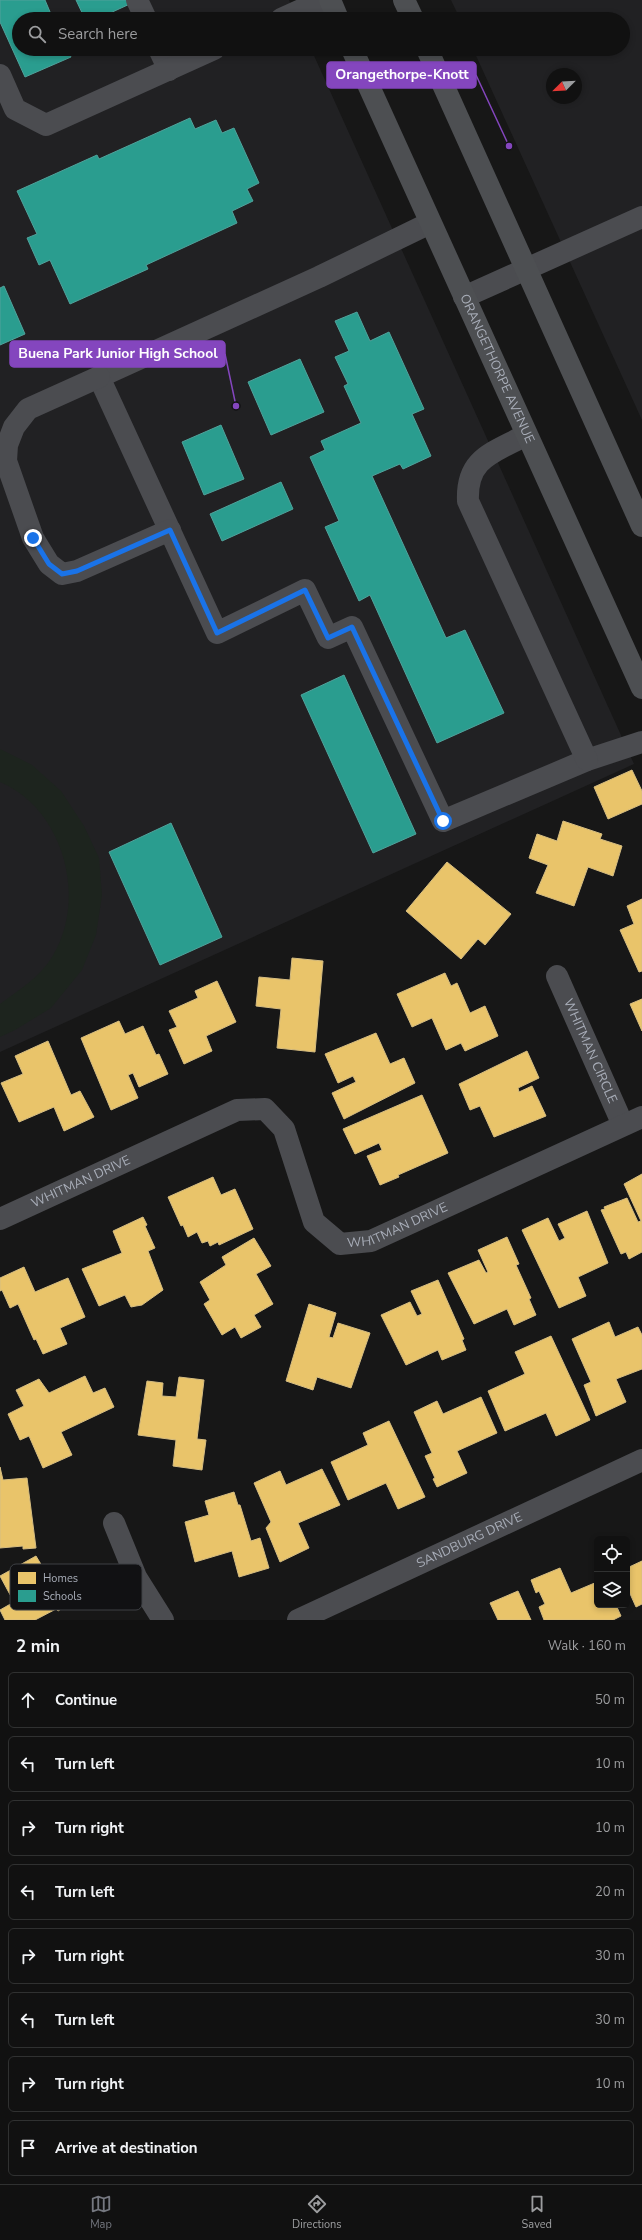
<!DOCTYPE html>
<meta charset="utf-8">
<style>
:root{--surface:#111;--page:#1a1a1a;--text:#f1f3f6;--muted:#9c9d9f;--line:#303131;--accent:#757880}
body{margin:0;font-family:"Nunito Sans",sans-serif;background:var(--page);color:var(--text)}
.controls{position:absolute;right:12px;bottom:12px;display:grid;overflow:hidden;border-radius:6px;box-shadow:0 2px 6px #0003}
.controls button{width:36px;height:36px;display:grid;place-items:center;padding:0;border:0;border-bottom:1px solid var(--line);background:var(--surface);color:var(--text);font:20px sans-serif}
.compass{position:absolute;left:546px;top:68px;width:36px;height:36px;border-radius:50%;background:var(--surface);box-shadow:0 2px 6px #0003;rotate:246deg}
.stop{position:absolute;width:12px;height:12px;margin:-9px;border:3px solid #1a73e8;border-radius:50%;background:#fff}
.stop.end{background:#1a73e8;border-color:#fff;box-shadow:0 1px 4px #0008}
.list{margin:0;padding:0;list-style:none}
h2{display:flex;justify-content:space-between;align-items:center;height:52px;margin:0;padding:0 16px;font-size:17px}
h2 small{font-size:13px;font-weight:400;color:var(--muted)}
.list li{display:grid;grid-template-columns:26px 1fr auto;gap:12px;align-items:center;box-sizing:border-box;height:56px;margin:0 8px 8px;padding:0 8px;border:1px solid var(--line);border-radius:6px}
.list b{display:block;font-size:15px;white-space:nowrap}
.list em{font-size:13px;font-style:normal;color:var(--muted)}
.icon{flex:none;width:22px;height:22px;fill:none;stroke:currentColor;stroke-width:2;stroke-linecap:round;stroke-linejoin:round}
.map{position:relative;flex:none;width:642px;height:1620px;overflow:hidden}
.search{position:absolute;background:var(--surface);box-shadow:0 2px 6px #0003;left:12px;right:12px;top:12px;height:44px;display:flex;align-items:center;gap:10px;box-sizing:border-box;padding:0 14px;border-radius:22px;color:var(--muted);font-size:15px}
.sheet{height:564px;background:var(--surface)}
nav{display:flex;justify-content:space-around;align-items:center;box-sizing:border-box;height:56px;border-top:1px solid var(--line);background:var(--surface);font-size:11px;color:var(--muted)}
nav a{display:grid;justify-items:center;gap:2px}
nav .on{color:var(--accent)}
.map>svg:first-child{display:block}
.built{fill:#212123;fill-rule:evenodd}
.green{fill:#1d241e}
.homes{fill:#e9c46a;stroke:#d6bd81}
.schools{fill:#2a9d8f;stroke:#50a29b}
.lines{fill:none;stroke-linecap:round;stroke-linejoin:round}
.minor{stroke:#4b4c50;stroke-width:22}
.major{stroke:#4d4f52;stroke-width:22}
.route{stroke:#1a73e8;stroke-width:5}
.labels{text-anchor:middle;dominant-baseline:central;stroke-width:4;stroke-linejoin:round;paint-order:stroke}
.street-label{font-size:13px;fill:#a8adb8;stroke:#111113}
.key{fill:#111113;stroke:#3e4045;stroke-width:1}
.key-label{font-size:11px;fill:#a8adb8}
.leader{fill:none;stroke:#8446be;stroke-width:1.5}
.callout-dot{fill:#8446be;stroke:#111113;stroke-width:1.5}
.callout{fill:#8446be;stroke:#8446be;stroke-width:1.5}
.callout-label{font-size:14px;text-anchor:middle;font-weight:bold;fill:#fff}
</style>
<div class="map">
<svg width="642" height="1620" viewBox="0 0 642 1620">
<rect width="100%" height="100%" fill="#171717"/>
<!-- built -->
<g class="built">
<path d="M0 0H289L297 19H19V49H311L634 764 0 1052Z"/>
<path d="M451 0H642V420L473 49H623V19H460ZM552 74H576V98H552Z"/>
</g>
<!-- green -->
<path class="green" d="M0 749 32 765 61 791 84 826 99 858 102 895 96 935 82 970 51 1008 15 1030 0 1037V1004C19 990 40 977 52 957 88 899 64 809 0 782Z"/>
<!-- homes -->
<g class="homes">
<path d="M632 770 642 791V804L608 819 594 787Z"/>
<path d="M563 821 602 834 600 839 622 846 613 876 588 867 574 906 536 893 548 865 529 858 537 834 557 841Z"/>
<path d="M447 862 511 914 485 945 478 939 461 959 406 911Z"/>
<path d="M642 899V971L639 972 620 930 634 924 627 906Z"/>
<path d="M292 958 323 961 315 1052 277 1048 281 1009 256 1006 259 977 290 980Z"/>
<path d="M445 973 451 986 457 983 470 1013 485 1006 498 1036 465 1051 461 1043 446 1050 432 1018 412 1027 397 994Z"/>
<path d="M217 981 236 1022 206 1036 212 1051 184 1064 169 1030 177 1027 169 1011 198 998 195 991Z"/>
<path d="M642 999V1031L630 1004Z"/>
<path d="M119 1021 125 1034 143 1026 156 1055 159 1054 168 1074 139 1087 133 1073 128 1075 138 1098 111 1110 81 1038Z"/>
<path d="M376 1033 390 1064 404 1058 415 1083 344 1119 332 1093 356 1082 353 1076 338 1083 325 1054Z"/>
<path d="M48 1041 71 1095 80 1091 94 1117 64 1131 54 1107 19 1122 1 1083 23 1074 15 1056Z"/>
<path d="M527 1051 539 1078 518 1088 519 1092 532 1086 546 1116 494 1137 480 1106 470 1110 459 1084Z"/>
<path d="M422 1095 448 1153 398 1175 399 1177 380 1185 367 1156 382 1150 379 1143 355 1154 343 1129Z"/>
<path d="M642 1174V1252L629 1259 626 1252 621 1254 601 1210 605 1209 604 1207 627 1198 638 1222 641 1221 624 1184Z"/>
<path d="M213 1177 221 1195 235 1189 253 1229 219 1245 218 1242 210 1246 208 1241 202 1243 197 1232 188 1237 183 1225 181 1226 168 1197Z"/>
<path d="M587 1211 608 1263 578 1277 586 1296 559 1308 522 1230 548 1218 559 1241 565 1238 558 1224Z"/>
<path d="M143 1217 147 1225 145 1226 155 1248 148 1251 163 1290 142 1305 136 1306 131 1307 125 1295 99 1306 82 1269 122 1253 113 1231Z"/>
<path d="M507 1237 519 1264 516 1265 531 1298 529 1299 536 1315 514 1325 507 1309 474 1324 448 1273 479 1260 486 1273 488 1272 478 1250Z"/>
<path d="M254 1238 271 1266 256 1274 273 1304 254 1315 261 1327 241 1338 235 1327 222 1335 204 1304 210 1300 200 1282 226 1265 222 1257Z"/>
<path d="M24 1267 35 1292 68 1278 85 1317 60 1328 67 1344 43 1354 36 1339 34 1340 18 1304 10 1308 2 1290 0 1291V1278Z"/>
<path d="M438 1280 464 1339 462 1340 466 1350 442 1360 438 1350 406 1365 381 1315 410 1302 417 1316 422 1314 411 1291Z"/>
<path d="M309 1304 336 1313 329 1337 333 1338 338 1323 370 1333 351 1388 317 1377 313 1390 286 1381Z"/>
<path d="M609 1322 615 1337 638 1327 642 1335V1369L616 1379 626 1402 596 1416 584 1385 591 1382 572 1339Z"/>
<path d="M551 1336 590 1420 556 1436 546 1413 505 1431 488 1391 525 1374 515 1352Z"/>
<path d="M85 1376 93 1393 105 1388 114 1407 61 1432 72 1455 43 1468 29 1436 20 1440 8 1414 24 1406 16 1390 39 1379 49 1393Z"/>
<path d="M179 1377 204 1380 197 1439 206 1440 202 1470 173 1466 176 1440 138 1435 147 1381 163 1383 162 1396 176 1397Z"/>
<path d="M481 1397 497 1433 457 1451 467 1473 437 1487 433 1479 435 1478 425 1456 432 1453 414 1412 437 1401 443 1414Z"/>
<path d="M389 1421 425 1497 398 1509 386 1483 348 1500 331 1462 368 1445 363 1433Z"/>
<path d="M0 1467 3 1480 27 1478 36 1548 23 1549V1546L0 1548Z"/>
<path d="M322 1469 340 1505 298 1523 309 1548 280 1562 266 1528 271 1522 254 1483 280 1471 286 1485Z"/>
<path d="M234 1492 238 1505H240L251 1541 260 1538 269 1568 239 1577 232 1551 195 1562 185 1522 209 1515 205 1501Z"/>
<path d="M36 1556 66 1606 58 1611 56 1609 35 1620H5L0 1610 14 1602 0 1576Z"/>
<path d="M642 1561V1604L636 1607 627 1587V1568Z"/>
<path d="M560 1568 571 1593 597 1582V1605H616L621 1616 613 1620H544L539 1607 545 1604 539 1591 536 1593 531 1580Z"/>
<path d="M518 1591 531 1620H498L490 1603Z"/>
</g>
<!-- schools -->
<g class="schools">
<path d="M0 0H45L53 19H19V49H67L71 57 25 77 0 22Z"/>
<path d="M76 0H131L132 3 97 19H85Z"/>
<path d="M190 118 195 129 216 120 222 133 234 128 259 183 247 189 253 201 232 211 237 223 146 265 148 269 70 304 50 260 39 265 27 238 37 234 17 191 97 155 99 159Z"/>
<path d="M4 286 25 334 0 345V288Z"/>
<path d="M357 312 370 341 389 332 424 409 412 414 431 456 403 469 400 464 372 476 446 638 465 630 504 713 437 743 370 595 359 601 325 527 339 521 310 457 325 450 321 441 361 423 344 386 348 384 335 357 349 351 335 321Z"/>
<path d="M300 359 324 412 271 435 248 382Z"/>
<path d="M221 425 244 479 204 495 182 442Z"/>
<path d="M281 482 293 509 222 541 210 514Z"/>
<path d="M344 675 416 834 373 853 301 695Z"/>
<path d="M171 823 222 937 160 965 109 852Z"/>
</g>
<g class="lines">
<!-- minor -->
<g class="minor">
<path d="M137 0 146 19"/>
<path d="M281 19 323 0"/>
<path d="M159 49 169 70"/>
<path d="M0 75 15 109 46 125 214 49"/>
<path d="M430 223 319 277 99 377 217 633 305 590 328 638 352 627 443 821 587 760 642 742"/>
<path d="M464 297 642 217"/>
<path d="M99 377 28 409 14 427 7 445 6 461 33 538 49 564 62 574 77 571 170 530"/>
<path d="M526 435C493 453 466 458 468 501L587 760"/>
<path id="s1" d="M557 976 623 1125"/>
<path id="s2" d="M0 1219 237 1110 265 1109 284 1129 314 1222 340 1244 371 1241 642 1117"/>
<path d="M114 1523 136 1577 163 1620"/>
<path id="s3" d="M298 1620 642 1460"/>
</g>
<!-- major -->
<g class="major">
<path d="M330 0 338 19"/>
<path d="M404 0 413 19"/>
<path id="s4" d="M352 49 642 688"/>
<path d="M427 49 642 526"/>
</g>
</g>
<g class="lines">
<!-- route -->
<path class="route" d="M33 538 49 564 62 574 77 571 170 530 217 633 305 590 328 638 352 627 443 821"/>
</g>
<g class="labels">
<!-- street labels -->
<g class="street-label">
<text stroke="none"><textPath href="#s4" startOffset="351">ORANGETHORPE AVENUE</textPath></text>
<text stroke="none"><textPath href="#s1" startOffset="82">WHITMAN CIRCLE</textPath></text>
<text stroke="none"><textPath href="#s2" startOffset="89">WHITMAN DRIVE</textPath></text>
<text stroke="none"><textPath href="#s2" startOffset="509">WHITMAN DRIVE</textPath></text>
<text stroke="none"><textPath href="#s3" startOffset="189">SANDBURG DRIVE</textPath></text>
</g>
</g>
<!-- legend -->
<rect x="10" y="1564" width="132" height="46" rx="6" class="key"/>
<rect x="18" y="1572" width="18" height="12" fill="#e9c46a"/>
<rect x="18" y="1590" width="18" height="12" fill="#2a9d8f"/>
<g class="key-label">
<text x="43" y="1582">Homes</text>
<text x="43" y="1600">Schools</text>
</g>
<!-- callouts -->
<path class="leader" d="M509 146L476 75M236 406L225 354"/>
<g class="callout-dot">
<circle cx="509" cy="146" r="4"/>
<circle cx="236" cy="406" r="4"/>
</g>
<g class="callout">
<rect x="327" y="62" width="149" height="26" rx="4"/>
<rect x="10" y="341" width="215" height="26" rx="4"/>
</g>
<g class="callout-label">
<text x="402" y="79">Orangethorpe-Knott</text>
<text x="118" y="358">Buena Park Junior High School</text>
</g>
</svg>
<div class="controls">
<button><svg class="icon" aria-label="locate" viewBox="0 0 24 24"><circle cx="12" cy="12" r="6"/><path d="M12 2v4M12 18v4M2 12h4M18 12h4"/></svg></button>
<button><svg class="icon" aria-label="layers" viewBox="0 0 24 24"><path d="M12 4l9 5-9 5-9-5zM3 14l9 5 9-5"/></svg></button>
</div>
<svg class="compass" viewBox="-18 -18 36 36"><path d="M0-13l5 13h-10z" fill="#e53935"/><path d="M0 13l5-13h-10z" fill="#9c9d9f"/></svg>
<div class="stop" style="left:443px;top:821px"></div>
<div class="stop end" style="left:33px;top:538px"></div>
<div class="search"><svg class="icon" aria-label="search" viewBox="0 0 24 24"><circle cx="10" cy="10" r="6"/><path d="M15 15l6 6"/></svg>Search here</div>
</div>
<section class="sheet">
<h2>2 min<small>Walk · 160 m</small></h2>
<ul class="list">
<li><svg class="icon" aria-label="ahead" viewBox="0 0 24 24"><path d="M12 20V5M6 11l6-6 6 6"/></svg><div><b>Continue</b></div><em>50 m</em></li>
<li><svg class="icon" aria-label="left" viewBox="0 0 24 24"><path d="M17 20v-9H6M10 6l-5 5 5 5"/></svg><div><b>Turn left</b></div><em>10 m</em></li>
<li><svg class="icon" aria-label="right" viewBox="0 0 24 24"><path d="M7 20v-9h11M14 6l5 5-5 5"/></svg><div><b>Turn right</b></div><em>10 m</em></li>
<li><svg class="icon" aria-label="left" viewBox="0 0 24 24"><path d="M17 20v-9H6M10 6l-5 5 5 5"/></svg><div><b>Turn left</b></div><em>20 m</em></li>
<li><svg class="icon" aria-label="right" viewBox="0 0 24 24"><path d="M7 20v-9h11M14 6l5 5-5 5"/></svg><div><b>Turn right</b></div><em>30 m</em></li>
<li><svg class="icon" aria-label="left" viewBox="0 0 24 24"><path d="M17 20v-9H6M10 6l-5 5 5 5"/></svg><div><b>Turn left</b></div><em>30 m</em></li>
<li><svg class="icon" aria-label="right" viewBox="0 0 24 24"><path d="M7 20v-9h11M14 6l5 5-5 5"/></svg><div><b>Turn right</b></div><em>10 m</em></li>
<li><svg class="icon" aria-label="arrive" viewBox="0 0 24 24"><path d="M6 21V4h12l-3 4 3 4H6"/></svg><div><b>Arrive at destination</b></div></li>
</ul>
</section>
<nav>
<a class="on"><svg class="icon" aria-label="map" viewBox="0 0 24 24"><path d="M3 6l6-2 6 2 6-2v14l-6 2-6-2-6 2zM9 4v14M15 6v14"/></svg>Map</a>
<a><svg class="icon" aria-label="directions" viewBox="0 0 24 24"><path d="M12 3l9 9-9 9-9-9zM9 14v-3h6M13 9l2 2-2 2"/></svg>Directions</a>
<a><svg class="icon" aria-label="saved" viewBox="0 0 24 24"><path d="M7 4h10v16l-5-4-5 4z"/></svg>Saved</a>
</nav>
